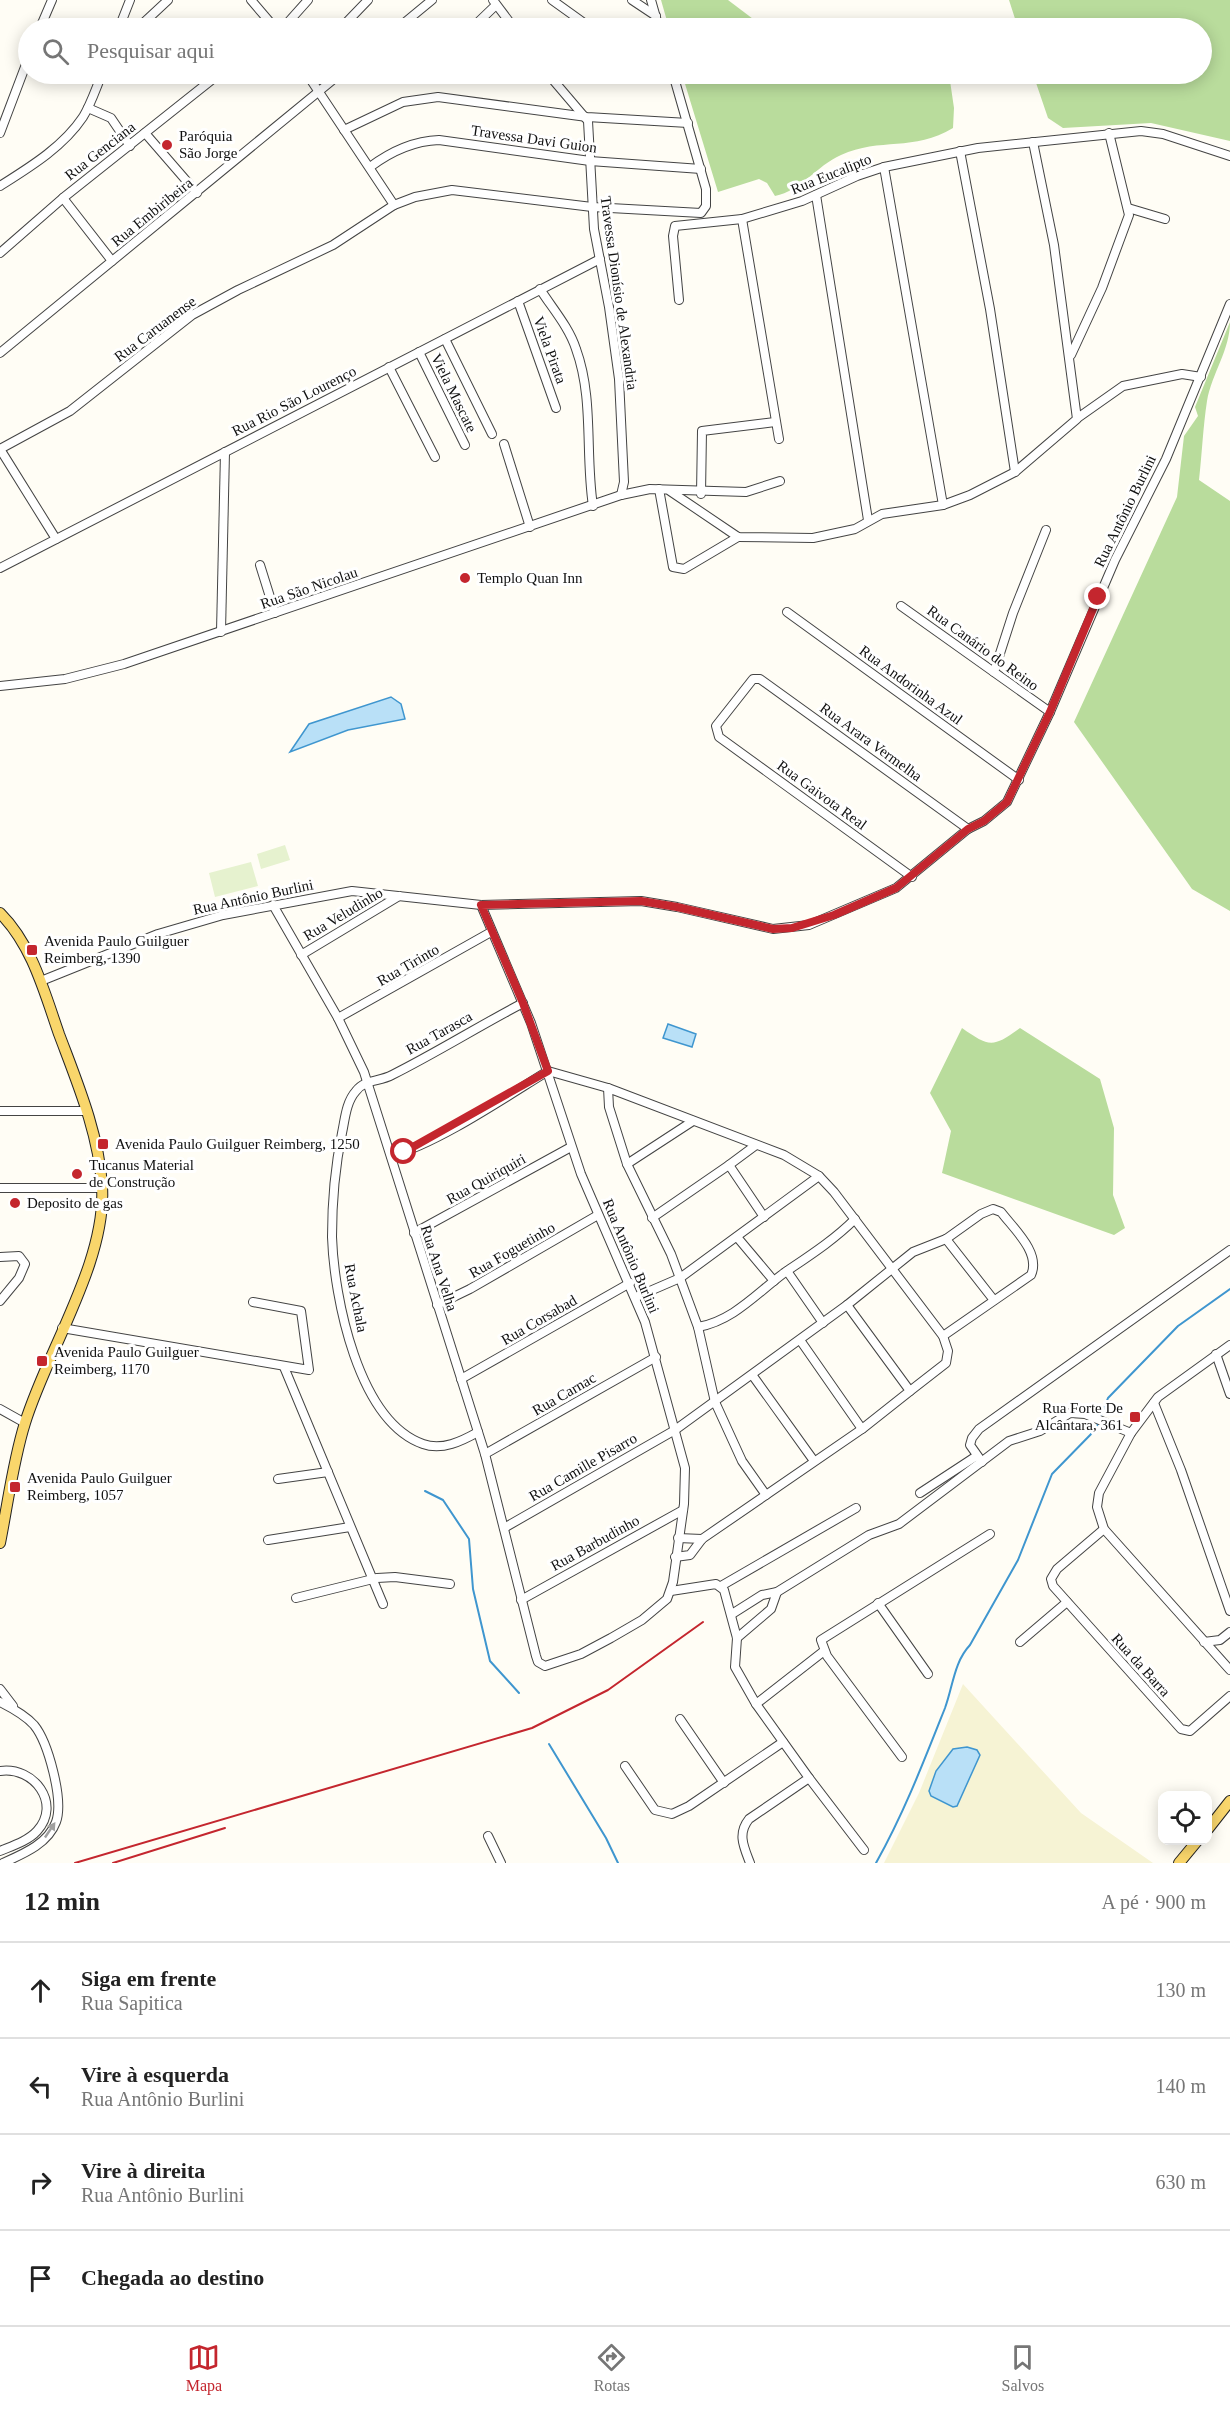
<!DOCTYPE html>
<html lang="pt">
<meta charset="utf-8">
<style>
:root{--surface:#fff;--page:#f2f2f2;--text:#222;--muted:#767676;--line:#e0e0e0;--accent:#c4262e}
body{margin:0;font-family:"Times New Roman",serif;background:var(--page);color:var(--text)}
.controls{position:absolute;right:18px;bottom:18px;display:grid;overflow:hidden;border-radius:12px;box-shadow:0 3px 15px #0003}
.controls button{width:54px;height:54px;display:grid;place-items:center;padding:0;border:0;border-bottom:2px solid var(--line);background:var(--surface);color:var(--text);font:30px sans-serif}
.stop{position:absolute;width:18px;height:18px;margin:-14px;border:4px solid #c4262e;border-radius:50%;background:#fff}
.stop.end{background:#c4262e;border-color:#fff;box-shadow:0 2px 6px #0008}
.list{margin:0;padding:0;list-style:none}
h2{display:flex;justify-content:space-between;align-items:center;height:78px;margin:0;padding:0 24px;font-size:26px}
h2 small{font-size:20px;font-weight:400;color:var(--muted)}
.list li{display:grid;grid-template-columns:39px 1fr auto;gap:18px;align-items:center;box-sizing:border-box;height:96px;padding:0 24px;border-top:2px solid var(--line)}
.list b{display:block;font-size:22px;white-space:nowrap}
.list p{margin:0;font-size:20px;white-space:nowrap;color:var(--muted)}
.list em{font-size:20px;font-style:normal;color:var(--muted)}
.icon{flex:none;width:33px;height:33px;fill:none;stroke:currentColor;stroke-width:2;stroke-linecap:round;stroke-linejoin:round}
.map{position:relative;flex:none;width:1230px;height:1863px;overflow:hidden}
.search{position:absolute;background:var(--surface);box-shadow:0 3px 15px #0003;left:18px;right:18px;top:18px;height:66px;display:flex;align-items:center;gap:15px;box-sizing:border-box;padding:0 21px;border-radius:33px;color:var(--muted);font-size:22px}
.sheet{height:462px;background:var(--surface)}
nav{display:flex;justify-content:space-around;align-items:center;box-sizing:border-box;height:84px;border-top:2px solid var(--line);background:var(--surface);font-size:16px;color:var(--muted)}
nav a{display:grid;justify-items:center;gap:3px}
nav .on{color:var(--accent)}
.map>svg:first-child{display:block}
.farmland{fill:#f6f3d4}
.forest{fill:#b9dc9c}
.pitch{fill:#e6f2cf}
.water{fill:#b9e0f7;stroke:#3f96cf;stroke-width:1.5}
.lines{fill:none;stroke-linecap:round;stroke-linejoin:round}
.stream{stroke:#3f96cf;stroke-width:2}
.minor-casing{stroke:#444;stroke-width:10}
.major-casing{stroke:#222;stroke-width:12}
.minor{stroke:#fff;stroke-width:8}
.major{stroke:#f9d66b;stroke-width:10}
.rail{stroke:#c4262e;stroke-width:2}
.oneway{fill:#a0a0a0}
.route{stroke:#c4262e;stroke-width:8}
.poi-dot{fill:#c4262e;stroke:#fff;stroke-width:2}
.labels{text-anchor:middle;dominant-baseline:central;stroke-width:6;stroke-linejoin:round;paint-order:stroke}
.poi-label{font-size:15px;fill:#111;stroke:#fff;text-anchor:start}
.street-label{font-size:15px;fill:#111;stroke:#fff}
</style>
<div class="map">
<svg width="1230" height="1863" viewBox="0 0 1230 1863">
<rect width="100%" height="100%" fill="#fffdf5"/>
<!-- farmland -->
<path class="farmland" d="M963 1684 1081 1813 1153 1863H884L919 1793Z"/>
<!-- forest -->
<g class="forest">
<path d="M661 0H728L765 28H669Z"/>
<path d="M1009 0H1230V141L1151 123 1063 128 1048 118 1033 74H1202V28H1018Z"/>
<path d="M682 74H949L954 108 953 128C914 152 880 137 841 155 816 166 801 191 775 196L767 183 759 179 718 192Z"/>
<path d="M1230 322C1230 350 1212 373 1207 401 1203 427 1202 454 1199 480L1230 501V911L1192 889 1074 722 1177 497 1184 436 1198 416 1195 407Z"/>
<path d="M962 1028C989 1047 993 1048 1020 1028L1100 1079 1114 1128 1113 1195 1125 1228 1114 1235 942 1173 951 1131 930 1093Z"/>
</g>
<!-- pitch -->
<g class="pitch">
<path d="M285 845 290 860 261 869 257 854Z"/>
<path d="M251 862 258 886 215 897 209 873Z"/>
</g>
<!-- water -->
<g class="water">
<path d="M391 697 401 704 405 719 348 730 290 752 309 724Z"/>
<path d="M668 1024 696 1034 692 1047 663 1038Z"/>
<path d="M967 1747 977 1750 980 1755 957 1806 953 1807 931 1796 929 1791 936 1771 953 1749Z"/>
</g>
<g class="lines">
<!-- stream -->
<g class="stream">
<path d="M1100 1418 1108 1398 1178 1326 1230 1289"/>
<path d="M425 1491 443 1500 469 1539 473 1589 490 1661 519 1693"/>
<path d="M549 1744 606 1838 618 1863"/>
<path d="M876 1863C904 1813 924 1761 945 1708 953 1686 954 1662 970 1645L1018 1560 1052 1474 1096 1429 1098 1423"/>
</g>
<!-- minor casing -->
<g class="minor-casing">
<g id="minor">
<path d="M251 0 275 28"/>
<path d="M493 0 514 28"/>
<path d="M552 0 591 28"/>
<path d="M632 0 656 16"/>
<path d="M651 0 659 28"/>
<path d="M40 28 52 0"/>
<path d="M119 28 130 0"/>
<path d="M138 28 168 0"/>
<path d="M283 28 308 0"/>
<path d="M341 28 368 0"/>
<path d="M398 28 432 0"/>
<path d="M472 28 496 5"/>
<path d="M631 28 659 27"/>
<path d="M307 74 394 205"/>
<path d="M548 74 588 121 594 229 609 307 619 379 624 482 621 495"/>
<path d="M578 74 674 78"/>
<path d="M88 108 111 118 130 146"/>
<path d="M344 130 403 102 438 97 587 117 688 123"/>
<path d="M0 133 28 59"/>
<path d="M145 133 197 193"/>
<path d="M960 151 990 309 1015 472"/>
<path d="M370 167C390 152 413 141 439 140L590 161 701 169"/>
<path d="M884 167 943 505"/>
<path d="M0 186C30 167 63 147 83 117 91 104 96 88 102 74"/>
<path d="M816 195 868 520"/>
<path d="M63 198 112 261"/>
<path d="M1128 208 1165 219"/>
<path d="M742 219 779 439"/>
<path d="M0 253 63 198 219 74"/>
<path d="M540 289C552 308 569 327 576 349 594 398 585 454 593 506"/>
<path d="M679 300 673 236 675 226 742 219 802 201 857 176 884 167 978 148 1141 131 1163 134 1230 156"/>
<path d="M518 301 556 408"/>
<path d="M445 339 492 434"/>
<path d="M419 352 465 445"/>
<path d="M0 353 340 74"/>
<path d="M1071 355 1102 288 1129 215 1109 133"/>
<path d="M389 367 435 457"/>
<path d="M1079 417 1123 386 1182 374 1201 377"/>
<path d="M504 444 530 527"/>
<path d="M0 449 70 411 192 315 238 290 333 245 394 205 415 197 452 190 592 207 701 213 706 206V189L673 74"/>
<path d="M0 449 56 539"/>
<path d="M659 489 673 567 684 569 738 537"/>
<path d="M670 491 738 537 813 538 855 529 882 514 943 505 970 495 1015 472 1077 419 1054 245 1033 142"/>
<path d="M701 494 702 431 775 422"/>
<path d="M260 565 275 613"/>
<path d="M0 568 600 259"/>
<path d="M901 606 1050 712"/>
<path d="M787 612 1019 780"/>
<path d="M221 632 225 452"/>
<path d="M994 672 1013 613 1046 530"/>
<path d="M0 686 65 679 124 664 621 495 650 489 746 492 780 481"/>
<path d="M912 877 719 737 716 726 753 679H760L968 829"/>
<path d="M273 905 338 1018 364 1072 485 1454 536 1656 538 1662 545 1666 581 1654 611 1638 642 1620 667 1599 673 1582 684 1504 685 1468 645 1322 581 1174 531 1023 481 905"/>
<path d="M301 955 399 896"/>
<path d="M41 981 158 934 223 915 352 891 481 905 641 901 677 907 773 929 809 925 896 888 968 829 984 821 1007 802 1050 712 1115 560 1166 459 1230 304"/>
<path d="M338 1018 491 932"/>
<path d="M0 1111H86"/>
<path d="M756 1145 729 1165 764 1217"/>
<path d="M391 1156C438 1143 504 1098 548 1071L608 1088"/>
<path d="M627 1164 693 1121"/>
<path d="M0 1188H103"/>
<path d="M652 1218 729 1165"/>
<path d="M414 1233 571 1147"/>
<path d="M737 1237 774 1281"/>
<path d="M946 1239 993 1299"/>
<path d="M0 1257 19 1256 25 1264 19 1278 0 1301"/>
<path d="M787 1271 823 1323"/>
<path d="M636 1297 680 1278 819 1176"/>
<path d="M437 1305 470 1289 598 1215"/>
<path d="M698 1327C733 1321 757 1293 784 1273 809 1256 834 1240 855 1219"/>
<path d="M62 1328 309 1370 301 1311 253 1302"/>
<path d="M800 1340 862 1429"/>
<path d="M1230 1345 1158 1397 1131 1433 1099 1493 1097 1507 1104 1529 1230 1670"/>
<path d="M1216 1354 1230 1394"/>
<path d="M284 1367 383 1604"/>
<path d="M753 1376 814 1461"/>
<path d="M461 1379 630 1283"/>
<path d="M1154 1403 1181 1470 1230 1611"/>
<path d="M0 1409 25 1423"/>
<path d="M478 1432C462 1441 442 1451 423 1444 358 1421 334 1297 332 1237 332 1203 335 1167 342 1133 345 1119 346 1102 356 1091 365 1079 379 1082 392 1075 436 1053 479 1026 523 1003"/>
<path d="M485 1454 656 1357"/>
<path d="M982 1462 970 1445 972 1438 979 1429 1230 1250"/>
<path d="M278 1479 328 1472"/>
<path d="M920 1493 975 1457"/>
<path d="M766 1495 742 1461 715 1402 698 1327 671 1254 627 1164 609 1107 608 1088 784 1155 819 1176 834 1192 943 1336 948 1351 946 1363 910 1391"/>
<path d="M504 1528 675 1430 847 1305"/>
<path d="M1104 1529 1057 1569 1051 1579 1053 1586 1181 1729 1190 1731 1230 1696"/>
<path d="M678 1538 702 1539"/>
<path d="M268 1540 350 1527"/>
<path d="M675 1557 690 1555 702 1539 862 1429 910 1391 847 1305 913 1252 946 1239 981 1214 993 1209 1001 1212C1014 1229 1041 1253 1031 1275L943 1336"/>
<path d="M721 1586 856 1508"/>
<path d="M671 1591 716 1584 724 1590 737 1638 735 1667 756 1704 809 1778 749 1819C737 1834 744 1847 750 1863"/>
<path d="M296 1598 377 1578 395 1577 450 1584"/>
<path d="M521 1600 683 1510"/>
<path d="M878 1603 928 1674"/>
<path d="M732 1614 762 1595 777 1592 869 1535 899 1524 1009 1441 1040 1431 1070 1413 1085 1414 1131 1433"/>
<path d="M737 1638 771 1609 777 1592"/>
<path d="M1020 1642 1067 1602"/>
<path d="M1204 1642 1220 1640 1230 1632"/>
<path d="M0 1689 13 1706"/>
<path d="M0 1702C12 1708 25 1715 34 1725 48 1742 64 1800 56 1822 48 1844 23 1854 3 1863"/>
<path d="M756 1704 824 1651"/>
<path d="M680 1719 724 1783"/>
<path d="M902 1757 827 1656 821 1640 990 1534"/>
<path d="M625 1766 655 1810 672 1814 689 1806 783 1742"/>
<path d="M0 1771C34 1766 62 1804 37 1831 28 1841 12 1846 0 1851"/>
<path d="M809 1778 864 1850"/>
<path d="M488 1836 501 1863"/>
</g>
</g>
<!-- major casing -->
<g class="major-casing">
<g id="major">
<path d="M0 913C32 945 44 991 59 1034 77 1082 99 1134 102 1186 107 1261 47 1351 25 1423 13 1461 8 1503 0 1543"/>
<path d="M1208 1829 1230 1801"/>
<path d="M1179 1863 1198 1840"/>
</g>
</g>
<!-- minor -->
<use href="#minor" class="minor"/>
<!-- major -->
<use href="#major" class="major"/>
<!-- rail -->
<g class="rail">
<path d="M75 1863 532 1728 608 1690 703 1622"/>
<path d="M113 1863 225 1828"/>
</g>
</g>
<!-- one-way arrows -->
<defs><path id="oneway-solid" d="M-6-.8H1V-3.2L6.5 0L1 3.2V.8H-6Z" transform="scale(1.5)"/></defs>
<use class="oneway" href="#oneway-solid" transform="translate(50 1830) rotate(-56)"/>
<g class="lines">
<!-- route -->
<path class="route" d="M404 1152 548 1071 523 1003 481 905 641 901 677 907 773 929 792 928 834 915 896 888 968 829 984 821 1007 802 1050 712 1098 597"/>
</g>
<!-- markers -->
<g class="poi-dot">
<circle cx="167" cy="145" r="6"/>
<circle cx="465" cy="578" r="6"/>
<rect x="26" y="944" width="12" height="12" rx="3"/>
<rect x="97" y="1138" width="12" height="12" rx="3"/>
<circle cx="77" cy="1174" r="6"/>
<circle cx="15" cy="1203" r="6"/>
<rect x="36" y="1355" width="12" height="12" rx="3"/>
<rect x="1129" y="1411" width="12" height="12" rx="3"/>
<rect x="9" y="1481" width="12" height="12" rx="3"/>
</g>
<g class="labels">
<!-- poi labels -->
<g class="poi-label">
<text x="179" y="136">Paróquia<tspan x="179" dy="17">São Jorge</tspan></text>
<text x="477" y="578">Templo Quan Inn</text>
<text x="44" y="941">Avenida Paulo Guilguer<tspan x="44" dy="17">Reimberg, 1390</tspan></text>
<text x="115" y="1144">Avenida Paulo Guilguer Reimberg, 1250</text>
<text x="89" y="1165">Tucanus Material<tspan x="89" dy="17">de Construção</tspan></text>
<text x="27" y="1203">Deposito de gas</text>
<text x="54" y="1352">Avenida Paulo Guilguer<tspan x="54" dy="17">Reimberg, 1170</tspan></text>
<text x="1123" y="1408" text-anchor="end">Rua Forte De<tspan x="1123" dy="17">Alcântara, 361</tspan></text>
<text x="27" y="1478">Avenida Paulo Guilguer<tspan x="27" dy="17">Reimberg, 1057</tspan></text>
</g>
<!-- street labels -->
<g class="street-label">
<text transform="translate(534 139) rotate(8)">Travessa Davi Guion</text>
<text transform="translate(100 151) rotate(-38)">Rua Genciana</text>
<text transform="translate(831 174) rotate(-22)">Rua Eucalipto</text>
<text transform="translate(152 212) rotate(-39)">Rua Embiribeira</text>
<text transform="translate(619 293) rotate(82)">Travessa Dionísio de Alexandria</text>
<text transform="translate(155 329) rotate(-37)">Rua Caruanense</text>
<text transform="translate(550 350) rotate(70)">Viela Pirata</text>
<text transform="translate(454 393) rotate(64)">Viela Mascate</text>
<text transform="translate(294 401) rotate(-27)">Rua Rio São Lourenço</text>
<text transform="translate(1125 511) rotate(-64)">Rua Antônio Burlini</text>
<text transform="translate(309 588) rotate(-19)">Rua São Nicolau</text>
<text transform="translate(983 648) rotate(36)">Rua Canário do Reino</text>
<text transform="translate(911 685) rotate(36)">Rua Andorinha Azul</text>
<text transform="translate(871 742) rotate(36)">Rua Arara Vermelha</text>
<text transform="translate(822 795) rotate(36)">Rua Gaivota Real</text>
<text transform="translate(253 897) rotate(-12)">Rua Antônio Burlini</text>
<text transform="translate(343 914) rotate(-31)">Rua Veludinho</text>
<text transform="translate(408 965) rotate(-30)">Rua Tirinto</text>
<text transform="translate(439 1033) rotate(-29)">Rua Tarasca</text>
<text transform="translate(486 1179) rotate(-29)">Rua Quiriquiri</text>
<text transform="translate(512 1250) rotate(-30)">Rua Foguetinho</text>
<text transform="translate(631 1256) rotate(67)">Rua Antônio Burlini</text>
<text transform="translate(439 1268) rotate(72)">Rua Ana Velha</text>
<text transform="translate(356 1298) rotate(79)">Rua Achala</text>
<text transform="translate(539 1320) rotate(-30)">Rua Corsabad</text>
<text transform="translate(564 1394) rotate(-30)">Rua Carnac</text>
<text transform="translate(583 1467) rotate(-30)">Rua Camille Pisarro</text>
<text transform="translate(595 1543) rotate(-29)">Rua Barbudinho</text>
<text transform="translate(1141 1665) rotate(48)">Rua da Barra</text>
</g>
</g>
</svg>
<div class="controls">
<button><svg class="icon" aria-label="locate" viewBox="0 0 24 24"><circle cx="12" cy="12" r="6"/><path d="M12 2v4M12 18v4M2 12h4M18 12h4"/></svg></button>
</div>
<div class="stop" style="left:404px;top:1152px"></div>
<div class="stop end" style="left:1098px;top:597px"></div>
<div class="search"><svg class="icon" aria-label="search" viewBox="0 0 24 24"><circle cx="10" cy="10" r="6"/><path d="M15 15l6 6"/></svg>Pesquisar aqui</div>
</div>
<section class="sheet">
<h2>12 min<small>A pé · 900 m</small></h2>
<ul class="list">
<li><svg class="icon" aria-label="ahead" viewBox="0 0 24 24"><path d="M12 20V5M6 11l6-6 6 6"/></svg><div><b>Siga em frente</b><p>Rua Sapitica</p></div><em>130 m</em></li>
<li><svg class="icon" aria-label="left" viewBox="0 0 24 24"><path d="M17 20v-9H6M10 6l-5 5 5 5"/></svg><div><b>Vire à esquerda</b><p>Rua Antônio Burlini</p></div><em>140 m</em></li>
<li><svg class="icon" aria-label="right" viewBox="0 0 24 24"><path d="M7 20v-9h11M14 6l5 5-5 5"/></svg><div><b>Vire à direita</b><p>Rua Antônio Burlini</p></div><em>630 m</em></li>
<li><svg class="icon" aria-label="arrive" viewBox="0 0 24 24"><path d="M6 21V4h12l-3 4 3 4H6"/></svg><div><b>Chegada ao destino</b></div></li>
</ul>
</section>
<nav>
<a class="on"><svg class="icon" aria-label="map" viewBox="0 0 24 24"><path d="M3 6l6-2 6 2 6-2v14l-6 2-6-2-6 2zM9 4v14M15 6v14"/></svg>Mapa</a>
<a><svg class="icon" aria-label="directions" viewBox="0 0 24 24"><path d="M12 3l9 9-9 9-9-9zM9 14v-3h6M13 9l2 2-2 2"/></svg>Rotas</a>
<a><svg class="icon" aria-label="saved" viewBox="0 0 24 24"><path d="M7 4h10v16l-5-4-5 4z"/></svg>Salvos</a>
</nav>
